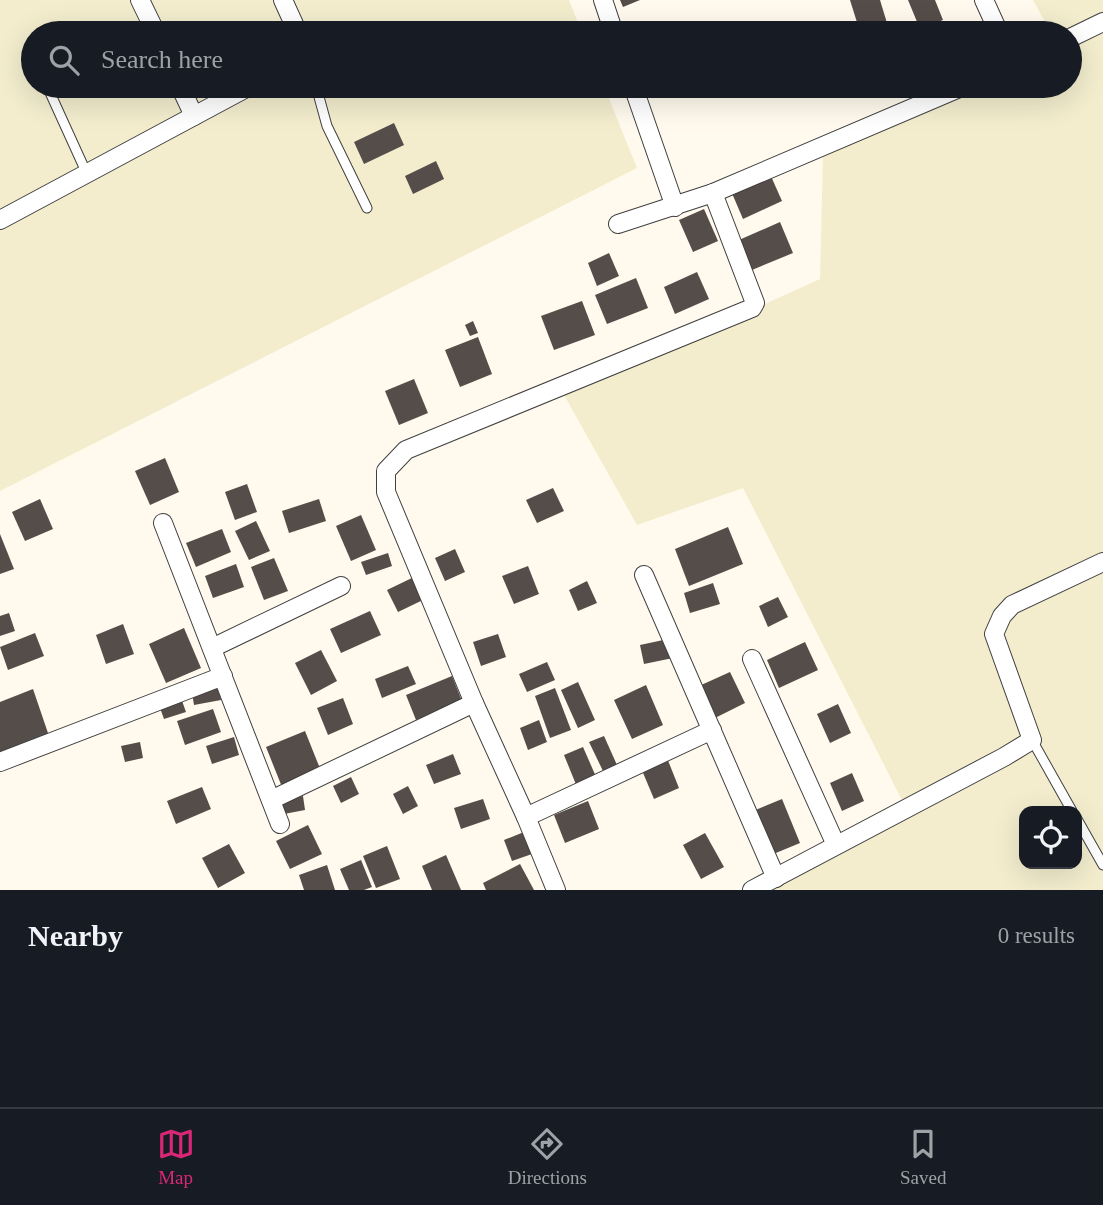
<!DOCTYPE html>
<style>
:root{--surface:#171b24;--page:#20242c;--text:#f1f3f6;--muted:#9ea1a6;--line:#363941;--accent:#db2777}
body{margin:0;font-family:"Times New Roman",serif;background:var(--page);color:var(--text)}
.controls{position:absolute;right:21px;bottom:21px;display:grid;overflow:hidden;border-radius:14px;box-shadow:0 7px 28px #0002}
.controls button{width:63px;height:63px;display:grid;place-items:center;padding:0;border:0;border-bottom:2px solid var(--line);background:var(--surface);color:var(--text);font:35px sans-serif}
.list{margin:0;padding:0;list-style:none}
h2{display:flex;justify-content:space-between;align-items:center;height:91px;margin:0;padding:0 28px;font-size:30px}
h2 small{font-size:23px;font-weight:400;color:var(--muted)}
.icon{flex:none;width:38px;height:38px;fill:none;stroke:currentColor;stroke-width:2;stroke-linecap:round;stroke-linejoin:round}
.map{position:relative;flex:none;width:1103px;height:890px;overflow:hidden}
.search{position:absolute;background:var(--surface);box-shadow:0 7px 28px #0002;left:21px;right:21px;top:21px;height:77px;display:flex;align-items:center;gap:18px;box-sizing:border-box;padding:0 24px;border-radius:38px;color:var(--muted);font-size:26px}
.sheet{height:217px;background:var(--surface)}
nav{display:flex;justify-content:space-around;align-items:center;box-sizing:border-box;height:98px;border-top:2px solid var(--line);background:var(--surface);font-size:19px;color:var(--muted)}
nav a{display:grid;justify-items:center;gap:4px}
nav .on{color:var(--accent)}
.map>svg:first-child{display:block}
.farmland{fill:#f3edce;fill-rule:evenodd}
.building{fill:#554d49}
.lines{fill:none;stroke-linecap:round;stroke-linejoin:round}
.lane-casing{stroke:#404040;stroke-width:11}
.street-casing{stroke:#404040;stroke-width:20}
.lane{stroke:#fff;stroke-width:9}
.street{stroke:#fff;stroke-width:18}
</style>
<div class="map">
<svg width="1103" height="890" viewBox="0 0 1103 890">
<rect width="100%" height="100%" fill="#fffaed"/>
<!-- farmland -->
<g class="farmland">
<path d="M0 0H569L582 33H33V86H604L637 168 0 491Z"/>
<path d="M1033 0H1103V890H769L909 814 743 488 637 525 564 395 820 279 823 155 974 86H1070V33H1051ZM1024 811H1077V864H1024Z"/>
</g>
<!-- building -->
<g class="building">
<path d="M620 0H640L623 7Z"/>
<path d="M850 0H880L887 23 860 32Z"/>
<path d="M908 0H935L943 20 920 29Z"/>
<path d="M394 123 404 145 364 164 354 142Z"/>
<path d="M436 161 444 179 413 194 405 176Z"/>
<path d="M770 174 782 201 743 219 731 191Z"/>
<path d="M704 209 718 241 693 252 679 220Z"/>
<path d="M780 222 793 253 752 270 739 240Z"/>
<path d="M609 253 619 276 597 286 588 263Z"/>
<path d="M697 272 709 299 675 314 664 287Z"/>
<path d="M636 278 648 308 607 324 595 295Z"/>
<path d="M582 301 595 335 554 350 541 316Z"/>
<path d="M473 321 478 333 470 336 465 325Z"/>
<path d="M478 337 492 374 460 387 445 350Z"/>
<path d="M414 379 428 413 399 425 385 391Z"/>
<path d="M165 458 179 492 150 505 135 471Z"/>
<path d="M247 484 257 512 235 520 225 492Z"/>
<path d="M553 488 564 511 537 523 526 500Z"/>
<path d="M40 499 53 529 25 541 12 512Z"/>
<path d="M319 499 326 521 289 533 282 511Z"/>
<path d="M361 515 376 550 351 561 336 526Z"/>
<path d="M256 521 270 551 249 560 235 531Z"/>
<path d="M728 527 743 564 689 586 675 549Z"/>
<path d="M222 529 231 552 196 567 186 543Z"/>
<path d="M0 534 14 569 0 574Z"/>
<path d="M455 549 465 572 445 581 435 558Z"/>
<path d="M388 553 392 566 366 575 361 562Z"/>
<path d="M274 558 288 591 264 600 251 567Z"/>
<path d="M236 564 244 587 213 598 205 576Z"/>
<path d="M528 566 539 594 514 604 502 576Z"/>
<path d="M414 577 425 599 398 612 387 590Z"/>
<path d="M587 581 597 603 578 611 569 590Z"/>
<path d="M713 583 720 604 690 613 684 593Z"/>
<path d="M778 597 788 617 768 627 759 606Z"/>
<path d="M370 611 381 635 341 653 330 629Z"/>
<path d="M9 613 15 631 0 636V616Z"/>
<path d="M123 624 134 654 106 664 96 635Z"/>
<path d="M184 628 201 668 166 683 149 644Z"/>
<path d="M35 633 44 656 8 670 0 647Z"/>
<path d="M498 634 506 657 481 666 473 642Z"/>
<path d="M668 639 673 658 644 664 640 645Z"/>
<path d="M805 642 818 670 779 688 767 660Z"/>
<path d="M321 650 337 681 311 695 295 663Z"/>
<path d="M547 662 555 680 527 692 519 674Z"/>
<path d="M408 666 416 684 382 698 375 679Z"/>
<path d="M730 672 745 703 715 718 699 686Z"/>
<path d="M452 676 462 701 416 720 406 695Z"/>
<path d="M578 682 595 720 578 728 561 690Z"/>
<path d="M646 685 663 725 632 739 614 700Z"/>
<path d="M219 688 221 700 194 705 192 693Z"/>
<path d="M555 688 571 730 550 738 535 696Z"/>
<path d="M33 689 49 736 0 754V702Z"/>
<path d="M181 698 186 712 164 719 159 705Z"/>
<path d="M343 698 353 724 328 735 317 708Z"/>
<path d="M838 704 851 733 830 743 817 714Z"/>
<path d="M213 709 221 732 185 745 177 721Z"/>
<path d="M539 720 547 742 528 750 520 728Z"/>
<path d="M305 731 321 771 282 787 266 747Z"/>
<path d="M604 736 617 765 603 771 589 742Z"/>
<path d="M234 737 239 755 212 764 206 746Z"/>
<path d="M140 742 143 758 125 762 121 746Z"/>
<path d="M583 747 597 779 577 787 564 755Z"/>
<path d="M453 754 461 774 434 784 426 765Z"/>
<path d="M667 758 679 788 654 799 641 768Z"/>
<path d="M852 773 864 801 842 811 830 783Z"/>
<path d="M351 777 359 794 341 803 333 786Z"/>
<path d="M408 786 418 806 403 814 393 794Z"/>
<path d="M202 787 211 809 176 824 167 801Z"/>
<path d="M303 796 305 810 284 814 281 800Z"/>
<path d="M483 799 490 819 461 829 454 808Z"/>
<path d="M782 799 800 843 771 855 753 811Z"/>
<path d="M588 801 599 829 565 843 554 815Z"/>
<path d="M308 825 322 854 290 869 276 841Z"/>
<path d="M524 832 532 854 512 861 504 840Z"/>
<path d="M705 833 724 867 701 879 683 845Z"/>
<path d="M229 844 245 873 218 888 202 858Z"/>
<path d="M387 846 400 879 376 888 363 856Z"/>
<path d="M446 855 461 890H432L422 866Z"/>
<path d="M361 860 372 887 364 890H349L340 869Z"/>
<path d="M520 864 534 890H486L483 883Z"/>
<path d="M327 865 335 890H304L299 875Z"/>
</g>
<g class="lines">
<!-- lane casing -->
<g class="lane-casing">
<g id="lane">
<path d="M32 52 33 55"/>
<path d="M47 86 87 174"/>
<path d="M316 86 327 126 367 208"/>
<path d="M1032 740 1072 811"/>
<path d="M1077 819 1103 865"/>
</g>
</g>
<!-- street casing -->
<g class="street-casing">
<g id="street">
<path d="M140 0 156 33"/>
<path d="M283 0 298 33"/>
<path d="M603 0 614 33"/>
<path d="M984 0 999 33"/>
<path d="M1070 38 1103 22"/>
<path d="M180 86 194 116"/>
<path d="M633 86 675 207"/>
<path d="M0 220 250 86"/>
<path d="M618 224 713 193 964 86"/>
<path d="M163 523 280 824"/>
<path d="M644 575 776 878"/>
<path d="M212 648 341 586"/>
<path d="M752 659 836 845"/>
<path d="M0 762 223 676"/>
<path d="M271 800 474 703"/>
<path d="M526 817 712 730"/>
<path d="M556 890 526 817 474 703 386 492V471L406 450 752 308 755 303 713 193"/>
<path d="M752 890 1004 757 1032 740 994 634 1002 616 1012 605 1103 562"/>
</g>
</g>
<!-- lane -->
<use href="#lane" class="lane"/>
<!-- street -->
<use href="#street" class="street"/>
</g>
</svg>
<div class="controls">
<button><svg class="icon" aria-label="locate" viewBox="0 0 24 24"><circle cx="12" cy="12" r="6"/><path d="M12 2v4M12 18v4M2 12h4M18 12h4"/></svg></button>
</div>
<div class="search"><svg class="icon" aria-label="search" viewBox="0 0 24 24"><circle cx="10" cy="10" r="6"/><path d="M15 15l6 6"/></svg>Search here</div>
</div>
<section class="sheet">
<h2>Nearby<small>0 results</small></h2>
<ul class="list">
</ul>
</section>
<nav>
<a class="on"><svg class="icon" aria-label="map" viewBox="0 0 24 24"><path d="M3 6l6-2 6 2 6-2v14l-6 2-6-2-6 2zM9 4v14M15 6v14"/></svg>Map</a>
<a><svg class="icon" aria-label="directions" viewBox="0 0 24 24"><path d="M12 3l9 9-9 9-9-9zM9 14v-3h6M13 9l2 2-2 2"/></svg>Directions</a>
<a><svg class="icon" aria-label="saved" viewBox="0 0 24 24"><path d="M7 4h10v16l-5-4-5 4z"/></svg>Saved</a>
</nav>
